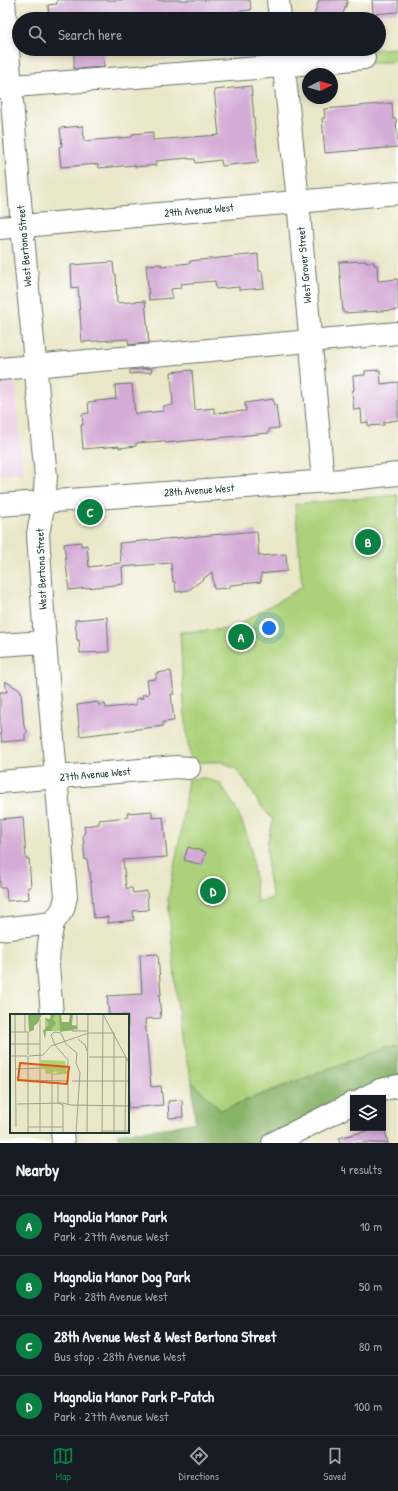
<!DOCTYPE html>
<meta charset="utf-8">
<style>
:root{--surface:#171b24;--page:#242831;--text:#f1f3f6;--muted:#9ea1a6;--line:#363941;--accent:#0b8043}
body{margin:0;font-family:"Patrick Hand",sans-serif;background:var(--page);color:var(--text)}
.controls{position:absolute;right:12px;bottom:12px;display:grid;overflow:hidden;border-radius:0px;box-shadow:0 2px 6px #0003}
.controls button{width:36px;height:36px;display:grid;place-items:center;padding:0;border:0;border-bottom:1px solid var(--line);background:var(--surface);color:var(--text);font:20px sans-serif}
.compass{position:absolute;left:302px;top:68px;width:36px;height:36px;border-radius:50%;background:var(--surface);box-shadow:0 2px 6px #0003;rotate:85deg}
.you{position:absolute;left:269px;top:628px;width:14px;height:14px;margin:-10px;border:3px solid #fff;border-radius:50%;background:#1a73e8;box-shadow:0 0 0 6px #1a73e833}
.badge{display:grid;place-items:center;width:26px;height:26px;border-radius:50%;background:var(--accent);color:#fff;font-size:13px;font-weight:700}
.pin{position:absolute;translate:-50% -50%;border:2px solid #fff;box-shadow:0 1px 4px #0006}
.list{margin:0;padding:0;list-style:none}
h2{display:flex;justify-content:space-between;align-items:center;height:52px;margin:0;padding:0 16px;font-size:17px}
h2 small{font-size:13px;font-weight:400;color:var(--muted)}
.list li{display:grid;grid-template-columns:26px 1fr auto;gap:12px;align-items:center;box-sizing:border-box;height:60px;padding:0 16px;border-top:1px solid var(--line)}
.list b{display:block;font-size:15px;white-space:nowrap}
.list p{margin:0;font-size:13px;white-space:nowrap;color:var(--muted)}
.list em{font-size:13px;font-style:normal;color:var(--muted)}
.icon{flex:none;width:22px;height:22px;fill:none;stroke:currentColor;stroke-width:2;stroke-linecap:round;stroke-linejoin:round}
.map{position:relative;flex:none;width:398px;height:1143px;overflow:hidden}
.search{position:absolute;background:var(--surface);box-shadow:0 2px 6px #0003;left:12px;right:12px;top:12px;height:44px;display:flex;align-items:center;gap:10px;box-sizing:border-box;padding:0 14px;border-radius:22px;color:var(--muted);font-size:15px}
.sheet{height:292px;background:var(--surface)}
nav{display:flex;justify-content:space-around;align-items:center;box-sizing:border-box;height:56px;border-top:1px solid var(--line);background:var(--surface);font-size:11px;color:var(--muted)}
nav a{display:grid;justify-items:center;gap:2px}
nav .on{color:var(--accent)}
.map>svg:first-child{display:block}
.built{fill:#eed0e8}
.green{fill:#add17a;stroke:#668757}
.forest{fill:#8ab36a;stroke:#54784f}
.building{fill:#d4abd6}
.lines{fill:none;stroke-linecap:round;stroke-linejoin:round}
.minor-casing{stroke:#667868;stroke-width:24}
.minor{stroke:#fff;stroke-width:22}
.labels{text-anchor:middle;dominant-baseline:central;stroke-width:3.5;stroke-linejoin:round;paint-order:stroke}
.street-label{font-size:11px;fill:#1f3d34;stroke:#fff}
.inset-road{fill:none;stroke:#99a28d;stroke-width:1}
.view{fill:#de580e;fill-opacity:0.15;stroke:#de580e;stroke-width:2}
.inset-edge{fill:none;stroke:#1f3d34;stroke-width:2}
</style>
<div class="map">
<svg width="398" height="1143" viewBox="0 0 398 1143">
<rect width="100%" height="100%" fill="#fff"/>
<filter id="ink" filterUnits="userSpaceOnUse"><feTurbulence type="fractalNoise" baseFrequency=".025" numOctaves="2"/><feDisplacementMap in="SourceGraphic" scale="8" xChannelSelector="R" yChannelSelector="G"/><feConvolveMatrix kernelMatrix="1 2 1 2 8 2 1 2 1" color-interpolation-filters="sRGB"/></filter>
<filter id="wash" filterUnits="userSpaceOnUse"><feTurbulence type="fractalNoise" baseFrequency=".012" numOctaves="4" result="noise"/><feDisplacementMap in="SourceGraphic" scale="16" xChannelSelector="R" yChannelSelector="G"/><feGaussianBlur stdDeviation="0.9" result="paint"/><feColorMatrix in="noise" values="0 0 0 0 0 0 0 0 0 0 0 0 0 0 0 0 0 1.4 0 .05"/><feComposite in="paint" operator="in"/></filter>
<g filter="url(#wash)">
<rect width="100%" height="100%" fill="#eae6c8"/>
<!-- built -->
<path class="built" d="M14 373 23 473 0 475V375Z"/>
<!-- green -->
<g class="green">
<path d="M398 48V61L365 64 363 50Z"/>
<path d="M398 495V1047L383 1048 221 1110 192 1082 181 1039 177 1001 168 899 181 831 188 779 203 778 220 783 238 812 251 846 257 902 273 898 268 875 267 844 273 820 258 802 247 783 237 770 223 762H190L184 705 180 632 231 629 302 587 295 504Z"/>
</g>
<!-- forest -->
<path class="forest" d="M398 1047V1094L268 1143H125L121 1142 117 1134 172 1127 195 1122 192 1082 221 1110 383 1048Z"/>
<g id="blocks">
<!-- building -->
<g class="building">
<path d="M57 0H250L251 10 197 16V19H49L48 5 57 4Z"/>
<path d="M319 0H348L341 19H313Z"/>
<path d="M372 0H398V12L373 14Z"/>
<path d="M74 49H103L104 67 74 69Z"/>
<path d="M251 86 258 162 222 166 221 160 196 163 195 159H188V158L156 161V165L135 167V165L99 168 98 164 61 167 59 147 62 146 60 128 83 126 84 141 132 137V134L153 132V140L219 135 214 90Z"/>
<path d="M392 103 393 119H396L398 147 325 153 322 118H325L324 109Z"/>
<path d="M258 254 259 271H262L264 288 239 290V287L216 289 215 281 180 284 181 288 171 289 172 298 149 300 146 265 161 264V266L190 263V261Z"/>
<path d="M367 261V262H374V265H377L378 281 398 279V310L343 313 339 262Z"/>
<path d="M113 262 114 274H116L117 303 145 301 149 343 129 345 128 339 82 342 78 287 72 288 71 265Z"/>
<path d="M151 368 152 372 130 374V370Z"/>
<path d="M192 370 195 410 214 408V413L246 411 245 403 273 399 274 405H276L279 428 269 429V433L165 443V441L136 443V446L119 448V446L83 449 81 425H83L82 414 89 413 88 402 116 399 115 385 132 384 135 414 163 411V406L173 405 171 372Z"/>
<path d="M380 370 381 384 398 382V420L384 422V425L368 426V422L362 423 361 409 354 410 352 391 354 390 353 376 365 375V371Z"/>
<path d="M257 531 259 556 286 554 287 571 261 574V582L230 585V588L214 589 212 572 189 590 176 592 175 582H173L171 563 122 567 123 584 69 590 64 544 81 542V546L87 545 89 567 121 563 119 543Z"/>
<path d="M107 617 109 652 80 653 79 640H77L75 620Z"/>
<path d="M171 671 174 694H171L174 721 163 722V726L80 736 77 705 98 702 99 705 105 704 106 708 136 705V699L143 698 142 695 149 694 147 680 156 679V673Z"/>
<path d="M5 681 21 691 24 727 28 731 25 734V740L2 742 0 729V692H7Z"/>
<path d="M152 811V818L163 817 167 857 123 860 126 888H132L133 893 147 891 148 910 133 911 134 920 108 923V917L94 918 90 872H89L87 859 85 860 83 835 85 832 84 826 99 824V820L128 817 127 813Z"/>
<path d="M23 817 26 859H29L31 887H28L29 899 7 901 6 888H0V819Z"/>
<path d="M188 847 206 852 202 865 184 860Z"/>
<path d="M158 954 161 995H159L161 1018 145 1019 151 1087 161 1086 163 1105 128 1108V1015H109L107 996 142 994 140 955Z"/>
<path d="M182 1100 183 1117 169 1118 168 1101Z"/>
<path d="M384 1126 388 1143H340L339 1138 378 1128H383Z"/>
</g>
</g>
</g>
<g filter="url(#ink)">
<use href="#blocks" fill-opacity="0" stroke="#667868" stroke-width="1"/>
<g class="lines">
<!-- minor casing -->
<g class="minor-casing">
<g id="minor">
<path d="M4 0 22 226 46 477 44 502 38 534 45 642 66 897 63 909 53 923 49 944 48 966 52 1015"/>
<path d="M278 0 280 19"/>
<path d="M282 49 298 201 323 481"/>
<path d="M0 87 270 67 364 58"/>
<path d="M0 228 398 193"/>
<path d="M0 369 398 333"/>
<path d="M0 505 342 480 398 474"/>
<path d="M0 645 45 642"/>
<path d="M0 782 176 767 189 768"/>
<path d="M0 929 53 923"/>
<path d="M364 1098 380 1090 398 1086"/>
<path d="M62 1132 63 1143"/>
<path d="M273 1143 353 1103"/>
</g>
</g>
<!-- minor -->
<use href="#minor" class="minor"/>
</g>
</g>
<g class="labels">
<!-- street labels -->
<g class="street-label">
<text transform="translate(199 210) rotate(-5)">29th Avenue West</text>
<text transform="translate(24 246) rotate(-95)">West Bertona Street</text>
<text transform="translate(304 265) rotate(-95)">West Grover Street</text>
<text transform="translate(199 490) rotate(-4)">28th Avenue West</text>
<text transform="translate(41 569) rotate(-92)">West Bertona Street</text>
<text transform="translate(95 774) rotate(-5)">27th Avenue West</text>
</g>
</g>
<!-- overview -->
<g transform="translate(10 1014)">
<rect width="119" height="119" fill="#eae6c8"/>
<path d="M41 0H50V9L66 17H35V5H41ZM31 46 55 47 57 60 42 61 48 58 45 57 42 60H36L35 55H31Z" fill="#add17a"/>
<path d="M32 0 28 9 24 12V16L19 18 18 1ZM41 0 45 1 43 5 46 10 41 15 43 17H36L35 25 33 17 39 10 35 4 40 5ZM49 0H51L52 8H59L60 0H63L62 11 67 12V15L50 18Z" fill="#8ab36a"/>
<path class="inset-road" d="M5 0 6 113M67 0V16M93 0 119 49M30 5V119M62 17H78M0 18H18V41M15 18V0M68 25 75 31 77 37M0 30H30M0 42H17M19 42 33 41 41 32 79 19H104V119M79 43H116L115 119M6 55 30 54M7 63 8 66 58 67M48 67V89L53 91V119M62 67H119M7 90 53 89 60 91 119 92M58 91V46L45 31 41 21 44 18 51 19 56 30 67 39 66 49 70 59 66 119M18 113H53M92 117H119M18 119V42M42 119V60M77 119 78 0M92 119 93 0"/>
<path class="view" d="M10 49 59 53 57 70 8 66Z"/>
<rect width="119" height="119" class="inset-edge"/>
</g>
</svg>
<div class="controls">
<button><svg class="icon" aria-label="layers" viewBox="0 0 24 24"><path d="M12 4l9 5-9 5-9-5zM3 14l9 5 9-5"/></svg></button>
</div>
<svg class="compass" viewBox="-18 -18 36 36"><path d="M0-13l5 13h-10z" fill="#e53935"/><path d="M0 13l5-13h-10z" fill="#9ea1a6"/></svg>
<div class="you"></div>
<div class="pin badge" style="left:241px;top:637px">A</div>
<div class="pin badge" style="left:368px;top:542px">B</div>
<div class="pin badge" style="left:90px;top:512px">C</div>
<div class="pin badge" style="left:213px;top:891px">D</div>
<div class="search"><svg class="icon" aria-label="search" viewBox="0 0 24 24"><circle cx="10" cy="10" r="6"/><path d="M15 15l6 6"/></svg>Search here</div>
</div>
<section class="sheet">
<h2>Nearby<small>4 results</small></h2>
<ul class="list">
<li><span class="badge">A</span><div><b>Magnolia Manor Park</b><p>Park · 27th Avenue West</p></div><em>10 m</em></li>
<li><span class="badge">B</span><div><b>Magnolia Manor Dog Park</b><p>Park · 28th Avenue West</p></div><em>50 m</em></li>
<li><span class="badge">C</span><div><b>28th Avenue West &amp; West Bertona Street</b><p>Bus stop · 28th Avenue West</p></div><em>80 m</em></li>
<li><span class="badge">D</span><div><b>Magnolia Manor Park P-Patch</b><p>Park · 27th Avenue West</p></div><em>100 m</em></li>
</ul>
</section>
<nav>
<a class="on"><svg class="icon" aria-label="map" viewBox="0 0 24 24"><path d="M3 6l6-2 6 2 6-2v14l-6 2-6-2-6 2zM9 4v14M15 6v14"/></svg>Map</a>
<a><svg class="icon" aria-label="directions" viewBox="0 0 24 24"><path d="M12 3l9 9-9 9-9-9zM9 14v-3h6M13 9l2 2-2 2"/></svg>Directions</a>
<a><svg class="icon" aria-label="saved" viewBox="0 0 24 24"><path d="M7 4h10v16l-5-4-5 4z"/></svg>Saved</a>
</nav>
